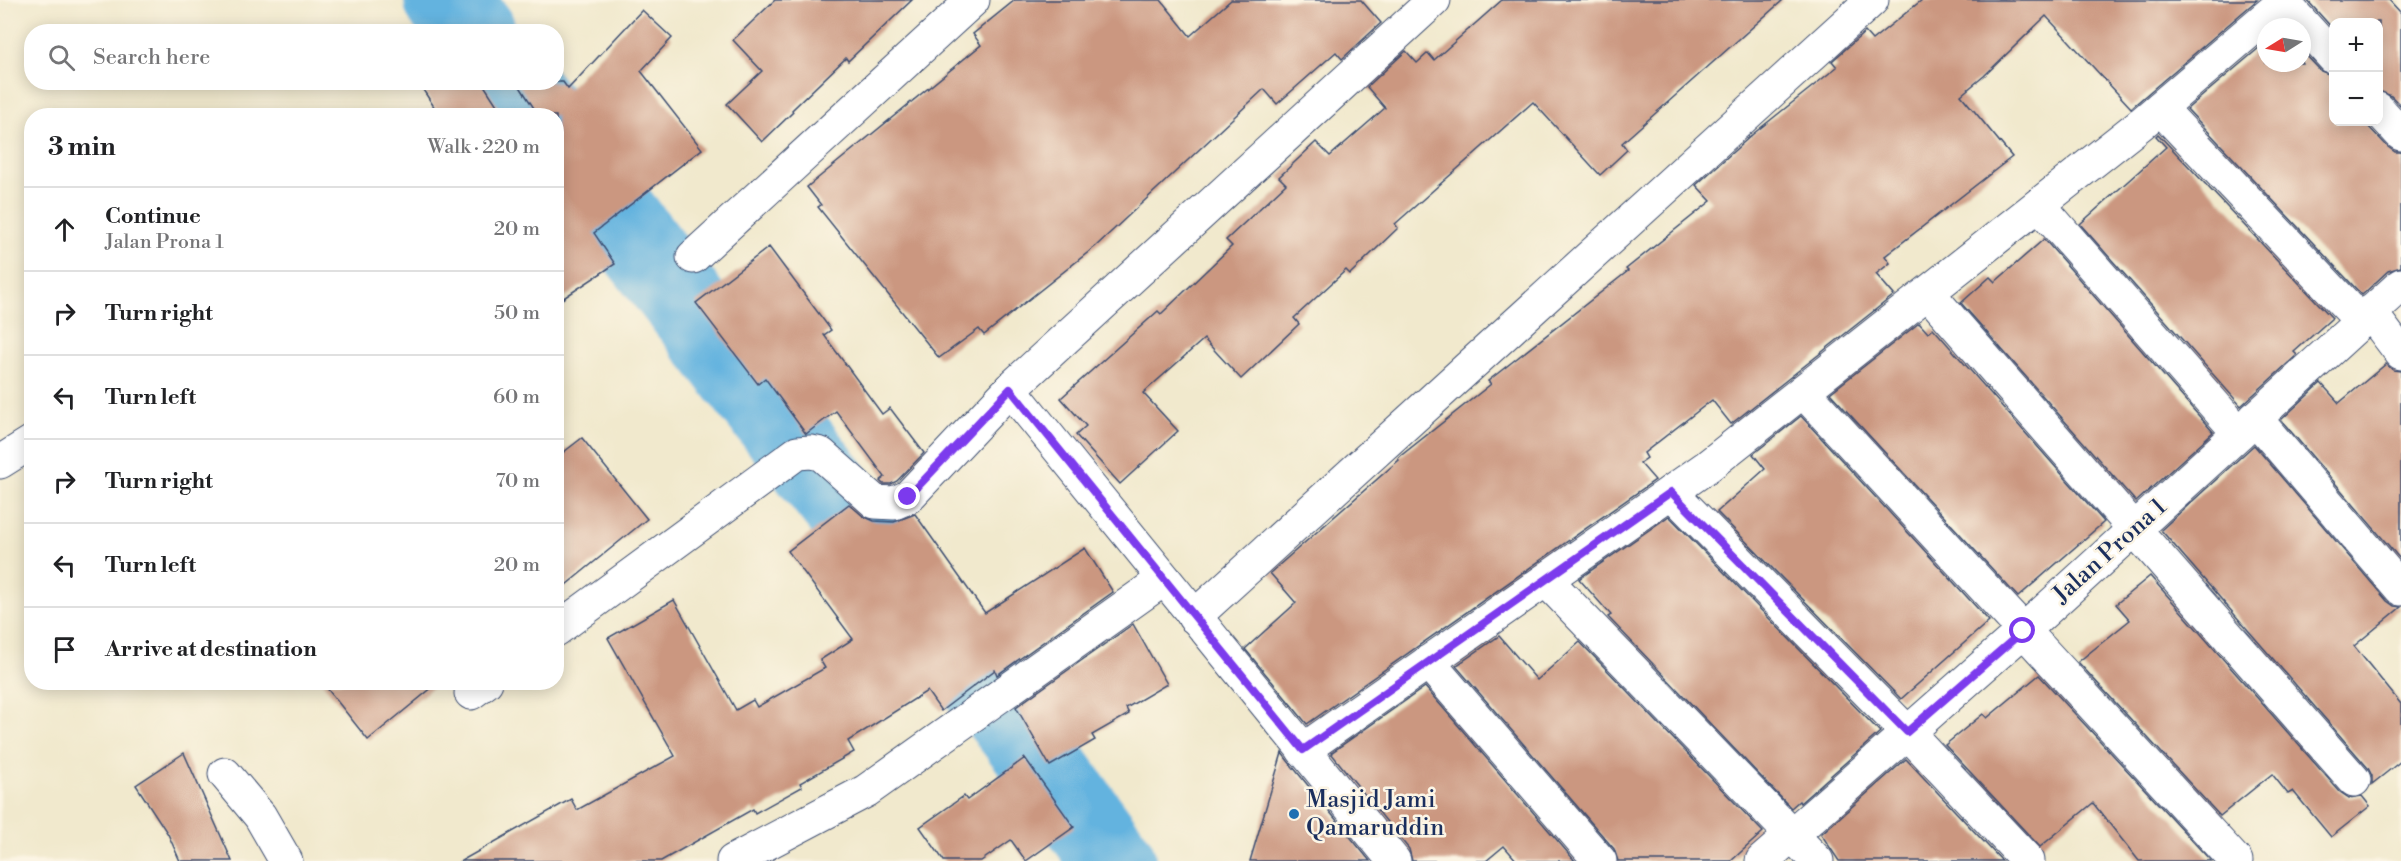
<!DOCTYPE html>
<meta charset="utf-8">
<style>
:root{--surface:#fff;--page:#f2f2f2;--text:#202124;--muted:#757577;--line:#e0e0e0}
body{margin:0;font-family:"Libre Bodoni",serif;background:var(--page);color:var(--text)}
.controls{position:absolute;right:18px;top:18px;display:grid;overflow:hidden;border-radius:12px;box-shadow:0 3px 15px #0003}
.controls button{width:54px;height:54px;display:grid;place-items:center;padding:0;border:0;border-bottom:2px solid var(--line);background:var(--surface);color:var(--text);font:30px sans-serif}
.compass{position:absolute;left:2257px;top:18px;width:54px;height:54px;border-radius:50%;background:var(--surface);box-shadow:0 3px 15px #0003;rotate:259deg}
.stop{position:absolute;width:18px;height:18px;margin:-14px;border:4px solid #7c3aed;border-radius:50%;background:#fff}
.stop.end{background:#7c3aed;border-color:#fff;box-shadow:0 2px 6px #0008}
.list{margin:0;padding:0;list-style:none}
h2{display:flex;justify-content:space-between;align-items:center;height:78px;margin:0;padding:0 24px;font-size:26px}
h2 small{font-size:20px;font-weight:400;color:var(--muted)}
.list li{display:grid;grid-template-columns:39px 1fr auto;gap:18px;align-items:center;box-sizing:border-box;height:84px;padding:0 24px;border-top:2px solid var(--line)}
.list b{display:block;font-size:22px;white-space:nowrap}
.list p{margin:0;font-size:20px;white-space:nowrap;color:var(--muted)}
.list em{font-size:20px;font-style:normal;color:var(--muted)}
.icon{flex:none;width:33px;height:33px;fill:none;stroke:currentColor;stroke-width:2;stroke-linecap:round;stroke-linejoin:round}
.map{position:relative;flex:none;width:2401px;height:861px;overflow:hidden}
.search{position:absolute;background:var(--surface);box-shadow:0 3px 15px #0003;left:24px;top:24px;width:540px;height:66px;display:flex;align-items:center;gap:15px;box-sizing:border-box;padding:0 21px;border-radius:24px;color:var(--muted);font-size:22px}
.panel{position:absolute;background:var(--surface);box-shadow:0 3px 15px #0003;left:24px;top:108px;width:540px;height:582px;border-radius:24px}
.map>svg:first-child{display:block}
.lines{fill:none;stroke-linecap:round;stroke-linejoin:round}
.river{stroke:#64b3df;stroke-width:84}
.building{fill:#cb9780}
.minor-casing{stroke:#3b4b6f;stroke-width:35}
.minor{stroke:#fff;stroke-width:33}
.route{stroke:#7c3aed;stroke-width:8}
.poi-dot{fill:#1f6fb2;stroke:#fcf5e5;stroke-width:2}
.labels{text-anchor:middle;dominant-baseline:central;stroke-width:5;stroke-linejoin:round;paint-order:stroke}
.street-label{font-size:24px;fill:#1b2f5e;stroke:#fcf5e5}
.poi-label{font-size:24px;fill:#1b2f5e;stroke:#fcf5e5;text-anchor:start}
</style>
<div class="map">
<svg width="2401" height="861" viewBox="0 0 2401 861">
<rect width="100%" height="100%" fill="#fcf5e5"/>
<filter id="ink" filterUnits="userSpaceOnUse"><feTurbulence type="fractalNoise" baseFrequency=".0167" numOctaves="2"/><feDisplacementMap in="SourceGraphic" scale="12" xChannelSelector="R" yChannelSelector="G"/><feConvolveMatrix kernelMatrix="1 2 1 2 8 2 1 2 1" color-interpolation-filters="sRGB"/></filter>
<filter id="wash" filterUnits="userSpaceOnUse"><feTurbulence type="fractalNoise" baseFrequency=".008" numOctaves="4" result="noise"/><feDisplacementMap in="SourceGraphic" scale="24" xChannelSelector="R" yChannelSelector="G"/><feGaussianBlur stdDeviation="1.35" result="paint"/><feColorMatrix in="noise" values="0 0 0 0 0 0 0 0 0 0 0 0 0 0 0 0 0 1.4 0 .05"/><feComposite in="paint" operator="in"/></filter>
<g filter="url(#wash)">
<rect width="100%" height="100%" fill="#f1e9cd"/>
<g class="lines">
<!-- river -->
<g class="river">
<path d="M446 0 474 32"/>
<path d="M513 82 539 116"/>
<path d="M556 138 1033 749 1114 861"/>
</g>
</g>
<g id="blocks">
<!-- building -->
<g class="building">
<path d="M775 0H912L848 61 846 58 792 110 793 112 762 142 727 104 762 71 733 40Z"/>
<path d="M1015 0H1161L1190 36 1231 0H1361L1381 23 1342 59 1336 52 1277 104 1264 89 1096 246 984 335 979 329 939 358 818 207 821 205 807 187 981 45 973 34Z"/>
<path d="M1502 0H1783L1622 143 1627 150 1600 175 1533 102 1395 224 1398 228 1350 274 1346 270 1294 318 1299 324 1241 379 1204 339 1143 393 1178 431 1120 484 1076 435 1086 426 1061 398 1158 311 1161 314 1232 246 1226 240 1286 184 1279 177 1316 142 1330 156 1385 108 1367 87 1406 51 1417 63 1428 53 1434 60Z"/>
<path d="M1922 0H2257L2131 108 2046 16 1984 76 1961 95 2012 157 1885 256 1890 263 1876 274 1894 295 1731 424 1712 400 1644 453 1647 458 1640 463 1655 480 1307 724 1245 649 1296 603 1270 573 1399 460 1398 458 1491 384 1488 381 1628 271 1626 269 1711 201 1696 185 1753 134 1837 67 1832 61 1865 32 1872 40Z"/>
<path d="M2307 0H2389L2401 13V106L2391 96 2379 91V22H2334V30Z"/>
<path d="M642 10 672 38 641 71 702 149 594 233 615 264 556 303V116H539L517 82H563L568 89Z"/>
<path d="M2266 42V63H2302V51L2321 71 2334 76V122H2364L2388 147 2395 152H2401V267L2388 271 2362 295 2187 109Z"/>
<path d="M418 82H482L504 116H440Z"/>
<path d="M2158 134 2332 318 2294 352 2297 355 2241 406 2080 224 2166 147 2156 136Z"/>
<path d="M2044 239 2213 432 2136 502 1961 303 1990 277 1995 282Z"/>
<path d="M769 247 831 330 824 335 882 414 890 408 924 453 897 481 891 484H883L880 481 885 477 836 411 806 434 765 378 758 384 696 303Z"/>
<path d="M1919 323 1928 333 1933 328 2104 522 2018 597 1830 393Z"/>
<path d="M2386 364 2393 370 2401 371V560L2281 420 2321 383 2339 403Z"/>
<path d="M1801 416 1989 621 1901 699 1717 512 1765 469 1753 454Z"/>
<path d="M582 438 647 519 556 593V458Z"/>
<path d="M2254 445 2387 601 2394 606 2401 607 2354 646 2401 704V761L2372 784V776L2368 768 2161 530Z"/>
<path d="M849 504 863 516 874 521 894 522 915 514 985 613 1085 548 1113 592 997 675 995 670 941 711 927 691 848 741 854 752 800 783 802 787 755 813 753 809 661 861H461L571 799 577 810 675 756 608 638 674 600 736 710 753 700 757 707 825 668 820 660 853 639 788 551Z"/>
<path d="M1669 516 1880 732 1800 803 1799 801 1791 808 1608 617 1611 615 1579 579Z"/>
<path d="M2150 576 2340 792 2349 798 2362 796 2370 806 2331 837 2293 791 2288 794 2272 774 2220 816 2078 662 2130 620 2116 604Z"/>
<path d="M1133 624 1167 684 1126 708 1129 714 1092 735 1095 740 1050 766 1016 707Z"/>
<path d="M1499 636 1537 680 1580 642 1763 832 1731 861H1618L1614 849 1456 666Z"/>
<path d="M2039 675 2211 861H2139L2093 803 2040 847 1945 745 1983 714 1987 718Z"/>
<path d="M322 682H439L368 740Z"/>
<path d="M1425 687 1575 861H1517L1504 846 1486 861H1412L1409 849 1331 753Z"/>
<path d="M184 753 232 861H180L168 834 136 785Z"/>
<path d="M1282 753 1288 761 1370 861H1250Z"/>
<path d="M1025 758 1074 827 1026 861 1011 840 981 861H944L920 827 964 796 967 800Z"/>
<path d="M1906 759 2002 861H1839L1821 834Z"/>
</g>
</g>
</g>
<g filter="url(#ink)">
<use href="#blocks" fill-opacity="0" stroke="#3b4b6f" stroke-width="1.5"/>
<g class="lines">
<!-- minor casing -->
<g class="minor-casing">
<g id="minor">
<path d="M2283 2 2334 58"/>
<path d="M2160 108 2361 321"/>
<path d="M2378 109 2401 134"/>
<path d="M2039 205 2239 433"/>
<path d="M693 257 973 0"/>
<path d="M1928 293 2354 780"/>
<path d="M2370 312 2401 353"/>
<path d="M1010 389 1394 861"/>
<path d="M1803 391 2236 861"/>
<path d="M2255 418 2401 589"/>
<path d="M0 462 32 442"/>
<path d="M1671 492 1907 732 2028 861"/>
<path d="M1546 580 1817 861"/>
<path d="M1194 617 1872 0"/>
<path d="M556 630 797 453 811 452 821 454 875 502 894 503 908 497 1010 389 1434 0"/>
<path d="M1428 662 1600 861"/>
<path d="M471 693 486 682"/>
<path d="M1303 750 1708 466 2142 123 2286 0"/>
<path d="M225 774 260 816 286 861"/>
<path d="M733 861 866 791 1164 579"/>
<path d="M1762 861 2023 631 2401 285"/>
</g>
</g>
<!-- minor -->
<use href="#minor" class="minor"/>
</g>
</g>
<g class="lines" filter="url(#ink)">
<!-- route -->
<path class="route" d="M908 497 1010 389 1303 750 1671 492 1907 732 2023 631"/>
</g>
<!-- markers -->
<circle class="poi-dot" cx="1294" cy="814" r="6"/>
<g class="labels">
<!-- street labels -->
<g class="street-label">
<text transform="translate(2110 551) rotate(-42)">Jalan Prona 1</text>
</g>
<!-- poi labels -->
<g class="poi-label">
<text x="1306" y="800">Masjid Jami<tspan x="1306" dy="28">Qamaruddin</tspan></text>
</g>
</g>
</svg>
<div class="controls">
<button>+</button>
<button>−</button>
</div>
<svg class="compass" viewBox="-18 -18 36 36"><path d="M0-13l5 13h-10z" fill="#e53935"/><path d="M0 13l5-13h-10z" fill="#757577"/></svg>
<div class="stop" style="left:2023px;top:631px"></div>
<div class="stop end" style="left:908px;top:497px"></div>
<div class="search"><svg class="icon" aria-label="search" viewBox="0 0 24 24"><circle cx="10" cy="10" r="6"/><path d="M15 15l6 6"/></svg>Search here</div>
<section class="panel">
<h2>3 min<small>Walk · 220 m</small></h2>
<ul class="list">
<li><svg class="icon" aria-label="ahead" viewBox="0 0 24 24"><path d="M12 20V5M6 11l6-6 6 6"/></svg><div><b>Continue</b><p>Jalan Prona 1</p></div><em>20 m</em></li>
<li><svg class="icon" aria-label="right" viewBox="0 0 24 24"><path d="M7 20v-9h11M14 6l5 5-5 5"/></svg><div><b>Turn right</b></div><em>50 m</em></li>
<li><svg class="icon" aria-label="left" viewBox="0 0 24 24"><path d="M17 20v-9H6M10 6l-5 5 5 5"/></svg><div><b>Turn left</b></div><em>60 m</em></li>
<li><svg class="icon" aria-label="right" viewBox="0 0 24 24"><path d="M7 20v-9h11M14 6l5 5-5 5"/></svg><div><b>Turn right</b></div><em>70 m</em></li>
<li><svg class="icon" aria-label="left" viewBox="0 0 24 24"><path d="M17 20v-9H6M10 6l-5 5 5 5"/></svg><div><b>Turn left</b></div><em>20 m</em></li>
<li><svg class="icon" aria-label="arrive" viewBox="0 0 24 24"><path d="M6 21V4h12l-3 4 3 4H6"/></svg><div><b>Arrive at destination</b></div></li>
</ul>
</section>
</div>
